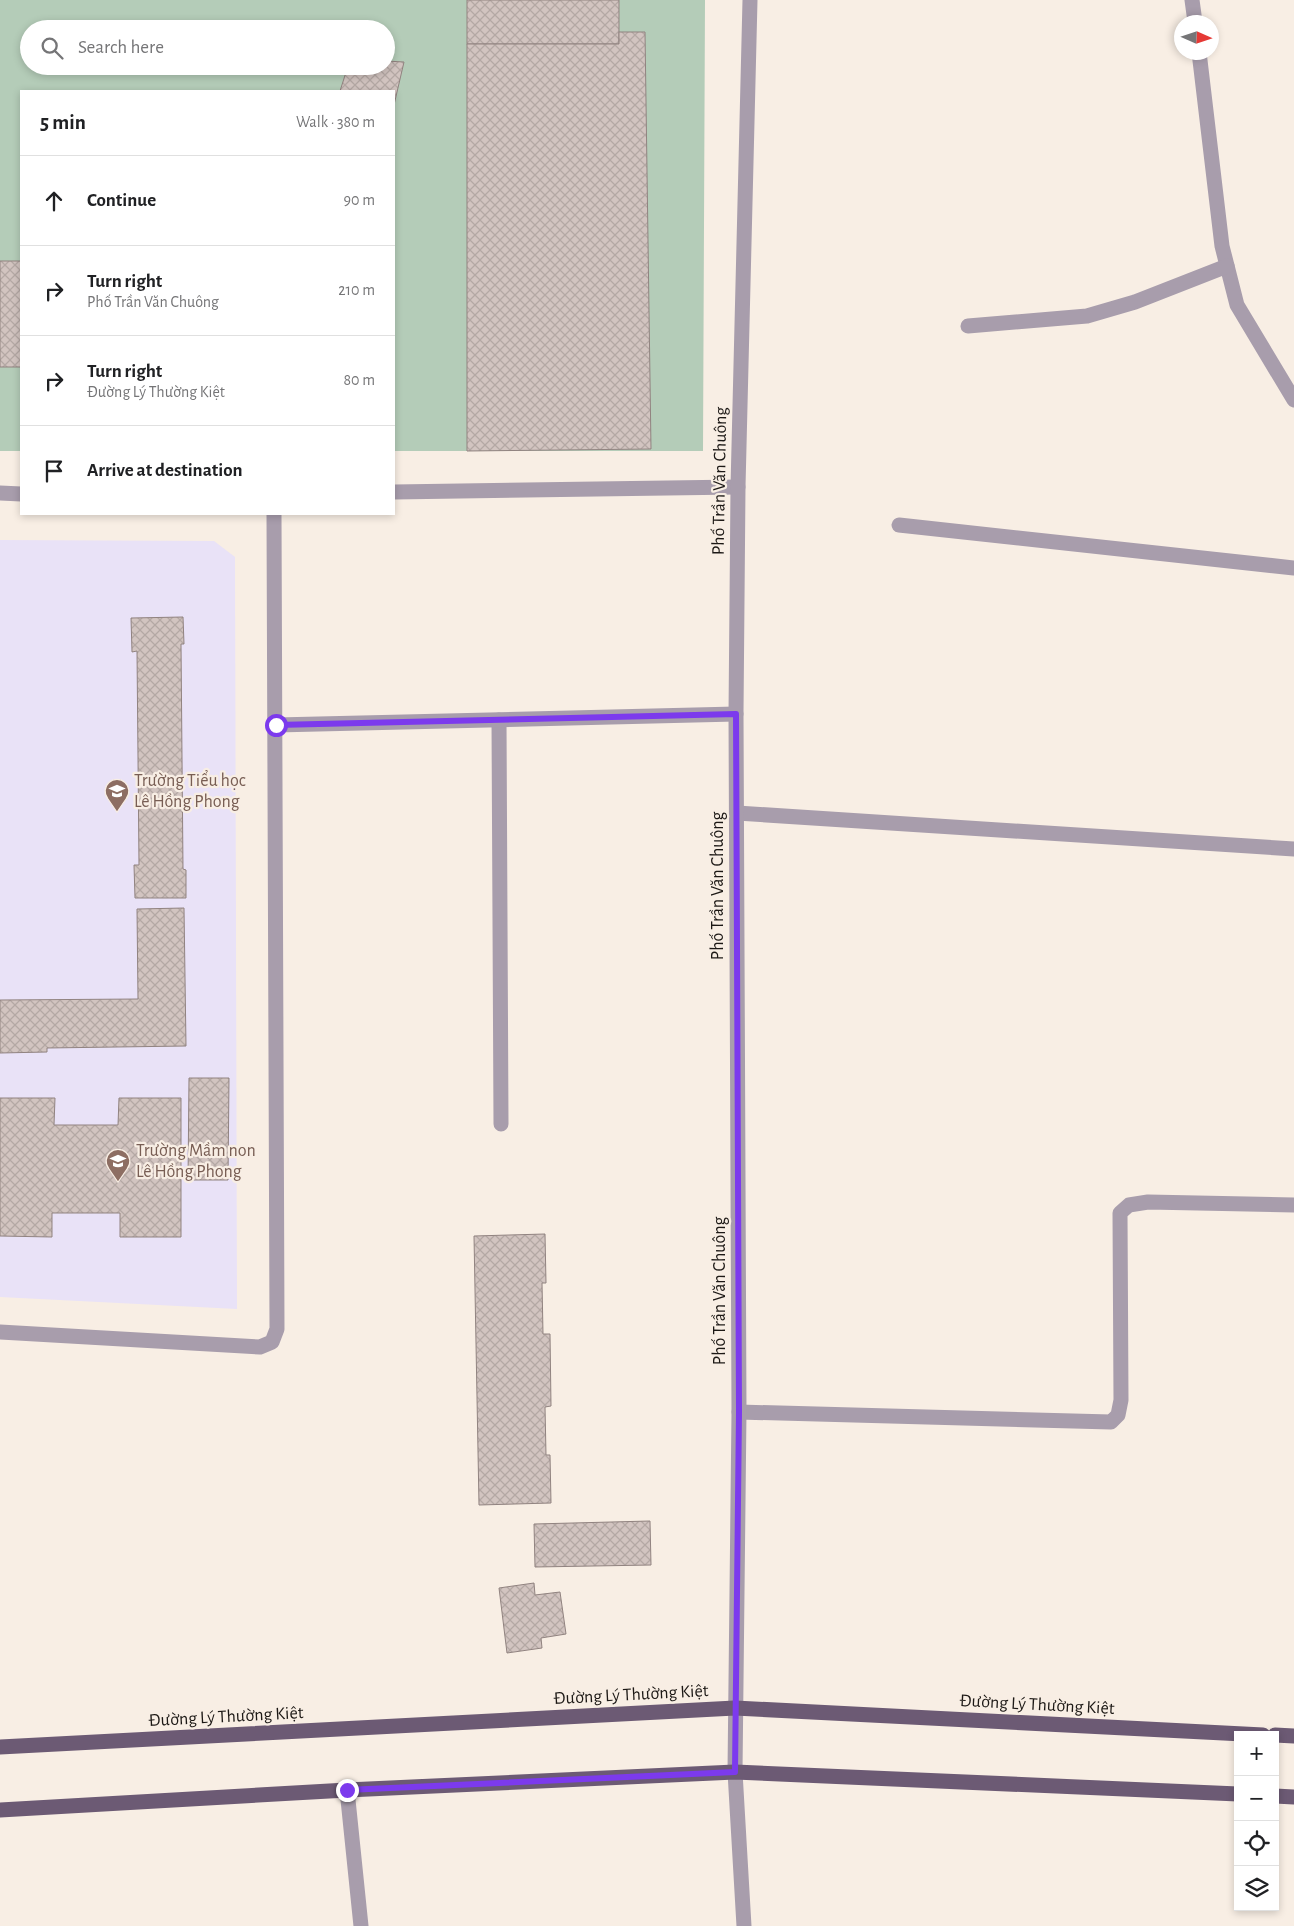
<!DOCTYPE html>
<meta charset="utf-8">
<style>
:root{--surface:#fff;--page:#f6f6f6;--text:#202124;--muted:#757577;--line:#e0e0e0}
body{margin:0;font-family:"Alegreya Sans",sans-serif;background:var(--page);color:var(--text)}
.controls{position:absolute;right:15px;bottom:15px;display:grid;overflow:hidden;border-radius:0px;box-shadow:0 2px 8px #0003}
.controls button{width:45px;height:45px;display:grid;place-items:center;padding:0;border:0;border-bottom:1px solid var(--line);background:var(--surface);color:var(--text);font:25px sans-serif}
.compass{position:absolute;left:1174px;top:15px;width:45px;height:45px;border-radius:50%;background:var(--surface);box-shadow:0 2px 8px #0003;rotate:93deg}
.stop{position:absolute;width:15px;height:15px;margin:-11px;border:4px solid #7c3aed;border-radius:50%;background:#fff}
.stop.end{background:#7c3aed;border-color:#fff;box-shadow:0 1px 5px #0008}
.list{margin:0;padding:0;list-style:none}
h2{display:flex;justify-content:space-between;align-items:center;height:65px;margin:0;padding:0 20px;font-size:21px}
h2 small{font-size:16px;font-weight:400;color:var(--muted)}
.list li{display:grid;grid-template-columns:32px 1fr auto;gap:15px;align-items:center;box-sizing:border-box;height:90px;padding:0 20px;border-top:1px solid var(--line)}
.list b{display:block;font-size:19px;white-space:nowrap}
.list p{margin:0;font-size:16px;white-space:nowrap;color:var(--muted)}
.list em{font-size:16px;font-style:normal;color:var(--muted)}
.icon{flex:none;width:28px;height:28px;fill:none;stroke:currentColor;stroke-width:2;stroke-linecap:round;stroke-linejoin:round}
.map{position:relative;flex:none;width:1294px;height:1926px;overflow:hidden}
.search{position:absolute;background:var(--surface);box-shadow:0 2px 8px #0003;left:20px;top:20px;width:375px;height:55px;display:flex;align-items:center;gap:12px;box-sizing:border-box;padding:0 18px;border-radius:28px;color:var(--muted);font-size:19px}
.panel{position:absolute;background:var(--surface);box-shadow:0 2px 8px #0003;left:20px;top:90px;width:375px;height:425px;border-radius:0px}
.map>svg:first-child{display:block}
.education{fill:#e9e2f7}
.garden{fill:#b4ccb8;fill-rule:evenodd}
.building{fill:url(#building-cross-hatch);stroke:#918380}
.lines{fill:none;stroke-linecap:round;stroke-linejoin:round}
.minor{stroke:#a89dac;stroke-width:15}
.major{stroke:#6c5a74;stroke-width:15}
.route{stroke:#7c3aed;stroke-width:6}
.labels{text-anchor:middle;dominant-baseline:central;stroke-width:4.5;stroke-linejoin:round;paint-order:stroke}
.street-label{font-size:18px;fill:#1c1815;stroke:#f8eee4}
.education-label{font-size:18px;fill:#785e54;stroke:#f8eee4;text-anchor:start}
</style>
<div class="map">
<svg width="1294" height="1926" viewBox="0 0 1294 1926">
<defs>
<pattern id="building-cross-hatch" width="8" height="8" patternUnits="userSpaceOnUse" patternTransform="scale(1.25)"><rect width="8" height="8" fill="#d2c4c0"/><path d="M0 0l8 8M0 8l8-8" fill="none" stroke="#b4a8a4"/></pattern>
</defs>
<rect width="100%" height="100%" fill="#f8eee4"/>
<!-- education -->
<path class="education" d="M0 540 214 541 235 557 237 1309 0 1297Z"/>
<!-- garden -->
<path class="garden" d="M0 0H705L703 451H394V91H21V451H0ZM29 29H386V66H29Z"/>
<!-- building -->
<g class="building">
<rect x="467" y="0" width="152" height="44"/>
<path d="M619 32H645L651 449 467 451V44H619Z"/>
<path d="M386 61 404 62 394 105V91H340L348 66H386Z"/>
<rect x="0" y="261" width="21" height="106"/>
<path d="M183 617 184 644H181L183 869 186 870V898H135L134 865H139L137 651 132 652 131 618Z"/>
<path d="M184 908 186 1046 47 1048V1052L0 1053V1000L138 999 137 909Z"/>
<path d="M189 1078H229L228 1180H188Z"/>
<path d="M0 1098H55L54 1125H118L119 1098H181V1237H120V1213H52V1237L0 1236Z"/>
<path d="M545 1234 546 1283H542L543 1334H550L551 1406 545 1407 546 1455H550L551 1503 479 1505 474 1236Z"/>
<path d="M650 1521 651 1565 535 1567 534 1524Z"/>
<path d="M534 1583 535 1595 560 1592 566 1634 541 1638 542 1648 507 1653 499 1588Z"/>
</g>
<g class="lines">
<!-- minor -->
<g class="minor">
<path d="M1192 0 1195 22"/>
<path d="M1199 52 1222 246 1237 305 1294 400"/>
<path d="M968 326 1087 316 1135 302 1227 266"/>
<path d="M394 492 738 487"/>
<path d="M0 493 21 494"/>
<path d="M899 525 1294 568"/>
<path d="M499 720 501 1124"/>
<path d="M276 725 736 714"/>
<path d="M737 813 1294 849"/>
<path d="M0 1332 260 1347 272 1342 277 1329 274 514"/>
<path d="M739 1412 1111 1422 1118 1415 1121 1400 1120 1213 1129 1205 1148 1202 1294 1205"/>
<path d="M347 1790 361 1926"/>
<path d="M744 1926 735 1772 739 1412 736 714 738 487 750 0"/>
</g>
<!-- major -->
<g class="major">
<path d="M1275 1735 1294 1736"/>
<path d="M0 1747 735 1708 1263 1735"/>
<path d="M1275 1796 1294 1797"/>
<path d="M0 1810 347 1790 735 1772 1238 1794"/>
</g>
</g>
<g class="lines">
<!-- route -->
<path class="route" d="M276 725 736 714 739 1412 735 1772 347 1790"/>
</g>
<!-- icons -->
<defs>
<g id="school-pin" transform="scale(1.25)"><path d="M0 17L-7.5 6A9.5 9.5 0 1 1 7.5 6Z" fill="#8d6e63" stroke="#f8eee4"/><path d="M0-5L7-2L0 1L-7-2ZM-4 1L0 2.5L4 1V4Q0 6-4 4Z" fill="#fff"/></g>
</defs>
<g fill-rule="evenodd">
<use href="#school-pin" x="117" y="791"/>
<use href="#school-pin" x="118" y="1161"/>
</g>
<g class="labels">
<!-- street labels -->
<g class="street-label">
<text transform="translate(720 481) rotate(-89)">Phố Trần Văn Chuông</text>
<text transform="translate(718 886) rotate(-90)">Phố Trần Văn Chuông</text>
<text transform="translate(720 1291) rotate(-90)">Phố Trần Văn Chuông</text>
<text transform="translate(631 1695) rotate(-3)">Đường Lý Thường Kiệt</text>
<text transform="translate(1037 1705) rotate(3)">Đường Lý Thường Kiệt</text>
<text transform="translate(226 1717) rotate(-3)">Đường Lý Thường Kiệt</text>
</g>
<!-- education labels -->
<g class="education-label">
<text x="134" y="781">Trường Tiểu học<tspan x="134" dy="21">Lê Hồng Phong</tspan></text>
<text x="136" y="1151">Trường Mầm non<tspan x="136" dy="21">Lê Hồng Phong</tspan></text>
</g>
</g>
</svg>
<div class="controls">
<button>+</button>
<button>−</button>
<button><svg class="icon" aria-label="locate" viewBox="0 0 24 24"><circle cx="12" cy="12" r="6"/><path d="M12 2v4M12 18v4M2 12h4M18 12h4"/></svg></button>
<button><svg class="icon" aria-label="layers" viewBox="0 0 24 24"><path d="M12 4l9 5-9 5-9-5zM3 14l9 5 9-5"/></svg></button>
</div>
<svg class="compass" viewBox="-18 -18 36 36"><path d="M0-13l5 13h-10z" fill="#e53935"/><path d="M0 13l5-13h-10z" fill="#757577"/></svg>
<div class="stop" style="left:276px;top:725px"></div>
<div class="stop end" style="left:347px;top:1790px"></div>
<div class="search"><svg class="icon" aria-label="search" viewBox="0 0 24 24"><circle cx="10" cy="10" r="6"/><path d="M15 15l6 6"/></svg>Search here</div>
<section class="panel">
<h2>5 min<small>Walk · 380 m</small></h2>
<ul class="list">
<li><svg class="icon" aria-label="ahead" viewBox="0 0 24 24"><path d="M12 20V5M6 11l6-6 6 6"/></svg><div><b>Continue</b></div><em>90 m</em></li>
<li><svg class="icon" aria-label="right" viewBox="0 0 24 24"><path d="M7 20v-9h11M14 6l5 5-5 5"/></svg><div><b>Turn right</b><p>Phố Trần Văn Chuông</p></div><em>210 m</em></li>
<li><svg class="icon" aria-label="right" viewBox="0 0 24 24"><path d="M7 20v-9h11M14 6l5 5-5 5"/></svg><div><b>Turn right</b><p>Đường Lý Thường Kiệt</p></div><em>80 m</em></li>
<li><svg class="icon" aria-label="arrive" viewBox="0 0 24 24"><path d="M6 21V4h12l-3 4 3 4H6"/></svg><div><b>Arrive at destination</b></div></li>
</ul>
</section>
</div>
